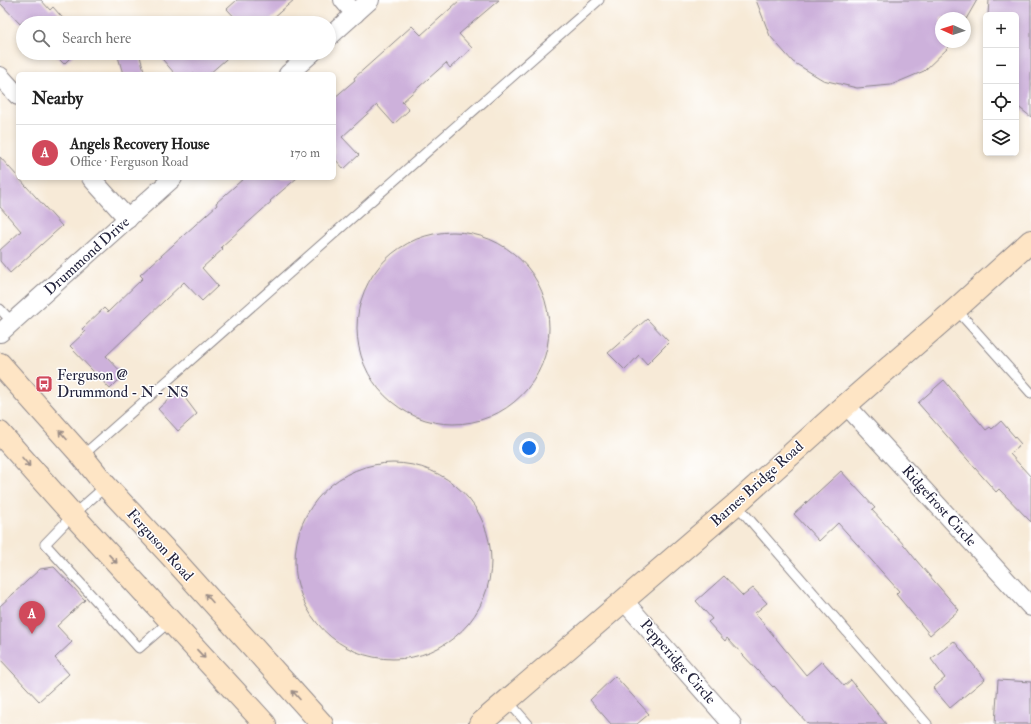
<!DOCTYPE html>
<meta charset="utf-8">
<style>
:root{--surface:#fff;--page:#f6f6f6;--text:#222;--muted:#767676;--line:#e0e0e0;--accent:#d1495b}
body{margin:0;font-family:"IM FELL Double Pica",serif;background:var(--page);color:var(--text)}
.controls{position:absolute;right:12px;top:12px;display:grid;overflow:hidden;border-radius:6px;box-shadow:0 2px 6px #0003}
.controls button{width:36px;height:36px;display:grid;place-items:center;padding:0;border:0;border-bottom:1px solid var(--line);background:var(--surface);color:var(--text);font:20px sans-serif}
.compass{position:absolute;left:935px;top:12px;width:36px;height:36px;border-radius:50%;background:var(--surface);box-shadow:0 2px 6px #0003;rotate:273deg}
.you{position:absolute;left:529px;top:448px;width:14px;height:14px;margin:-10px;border:3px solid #fff;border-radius:50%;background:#1a73e8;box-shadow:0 0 0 6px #1a73e833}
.badge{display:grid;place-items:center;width:26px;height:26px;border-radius:50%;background:var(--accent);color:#fff;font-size:13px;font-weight:700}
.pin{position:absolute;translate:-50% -33px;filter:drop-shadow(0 1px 2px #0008)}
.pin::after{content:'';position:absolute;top:21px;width:14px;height:12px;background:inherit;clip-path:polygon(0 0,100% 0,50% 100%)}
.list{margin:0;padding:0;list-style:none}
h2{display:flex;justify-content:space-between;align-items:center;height:52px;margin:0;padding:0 16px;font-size:17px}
h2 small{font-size:13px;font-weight:400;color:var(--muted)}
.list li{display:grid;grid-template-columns:26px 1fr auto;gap:12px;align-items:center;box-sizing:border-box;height:56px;padding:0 16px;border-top:1px solid var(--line)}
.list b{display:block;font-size:15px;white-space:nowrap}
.list p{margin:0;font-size:13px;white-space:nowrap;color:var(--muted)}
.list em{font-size:13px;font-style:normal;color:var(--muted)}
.icon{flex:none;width:22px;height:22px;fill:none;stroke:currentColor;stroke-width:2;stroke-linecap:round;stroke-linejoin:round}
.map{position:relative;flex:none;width:1031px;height:724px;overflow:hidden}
.search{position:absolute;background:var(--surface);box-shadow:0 2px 6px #0003;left:16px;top:16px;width:320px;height:44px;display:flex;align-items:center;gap:10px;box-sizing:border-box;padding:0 14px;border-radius:22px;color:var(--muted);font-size:15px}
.panel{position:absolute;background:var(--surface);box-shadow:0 2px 6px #0003;left:16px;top:72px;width:320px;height:108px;border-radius:6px}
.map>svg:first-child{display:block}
.building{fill:#cdb1db}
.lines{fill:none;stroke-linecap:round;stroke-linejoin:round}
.lane-casing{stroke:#8c8689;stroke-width:11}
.street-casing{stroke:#8c8689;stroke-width:20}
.secondary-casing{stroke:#8c8689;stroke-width:24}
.lane{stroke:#fff;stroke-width:9}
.street{stroke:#fff;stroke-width:18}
.secondary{stroke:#fee5c5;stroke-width:22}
.oneway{stroke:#9b8d87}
.labels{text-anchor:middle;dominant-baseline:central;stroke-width:3;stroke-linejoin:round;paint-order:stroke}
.street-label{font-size:15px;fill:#22223b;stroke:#fff}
.poi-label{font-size:15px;fill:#22223b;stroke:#fff;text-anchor:start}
</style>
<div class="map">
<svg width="1031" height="724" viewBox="0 0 1031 724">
<rect width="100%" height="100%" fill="#fff"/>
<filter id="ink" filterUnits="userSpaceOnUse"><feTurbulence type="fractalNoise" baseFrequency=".025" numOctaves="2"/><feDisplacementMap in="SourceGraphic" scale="8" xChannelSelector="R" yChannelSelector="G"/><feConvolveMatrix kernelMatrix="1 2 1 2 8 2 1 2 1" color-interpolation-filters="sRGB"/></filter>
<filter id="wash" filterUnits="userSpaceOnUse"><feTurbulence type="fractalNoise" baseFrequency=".012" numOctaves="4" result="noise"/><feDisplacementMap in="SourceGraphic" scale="16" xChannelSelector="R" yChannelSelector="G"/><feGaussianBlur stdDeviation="0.9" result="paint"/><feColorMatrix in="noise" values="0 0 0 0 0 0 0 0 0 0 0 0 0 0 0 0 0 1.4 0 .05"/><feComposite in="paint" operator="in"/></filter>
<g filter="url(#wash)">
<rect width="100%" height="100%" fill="#f7ead7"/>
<g id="blocks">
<!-- building -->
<g class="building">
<path d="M0 0H41L50 10 53 7 67 23H25L24 21 20 24 0 3Z"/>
<path d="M237 0H294L267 23H240L227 9Z"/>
<path d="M460 0H499L459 34 472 48 450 68 446 63 402 102 409 110 394 124 377 105 342 137 359 155 344 169 334 158V98L355 80 354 78 412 26 421 35Z"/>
<path d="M756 0H977L965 21V18H941V42H953L949 47 924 71 891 85 857 88 823 80 793 62 770 36Z"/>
<path d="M989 0H1031V117L1016 105V15H988Z"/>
<path d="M53 53H75L64 64Z"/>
<path d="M117 53H139L145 74H123Z"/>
<path d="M157 53H233L209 74H175Z"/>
<path d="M0 157 62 226 10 273 0 261V250L21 231 0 207Z"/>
<path d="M244 178H297L270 201 271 202 221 247 223 249 202 268 218 286 202 301 184 282 106 356 124 375 110 389 73 350H74L70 346 85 332 82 329 104 308 108 312 143 278 140 275 217 205 216 203Z"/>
<circle cx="453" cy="328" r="96"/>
<path d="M647 319 669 342 647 364 639 355 625 370 608 353Z"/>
<path d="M944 380 986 430 990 427 992 429 1001 421 1021 444 1010 454 1031 477V522L999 489 996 492 918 403Z"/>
<path d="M179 390 197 414 178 431 158 409Z"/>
<circle cx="393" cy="561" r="98"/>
<path d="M841 471 875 508 872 510 905 546 916 560 959 610 930 635 896 594 899 591 838 523 819 541 794 514Z"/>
<path d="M54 567 85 600 57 626 72 642 55 658 69 674 39 701 0 659V606L40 569Z"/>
<path d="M724 576 743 596 753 588 767 603 755 613 806 675 822 661 844 686 851 680 886 724H808L774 686 773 687 727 638 725 641 708 622 712 619 696 601Z"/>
<path d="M954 641 985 679 950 708 933 688 945 678 931 659Z"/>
<path d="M615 676 649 714 637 724H611L590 700Z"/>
<path d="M998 680 1031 682V724H995Z"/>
</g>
</g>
</g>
<g filter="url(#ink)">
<use href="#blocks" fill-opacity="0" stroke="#8c8689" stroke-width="1"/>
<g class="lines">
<!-- lane casing -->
<g class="lane-casing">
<g id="lane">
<path d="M0 309 12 322"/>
<path d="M956 309 1031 393"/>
<path d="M82 456 599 0"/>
<path d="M106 486 73 515 45 544 139 648 170 621"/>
<path d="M736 504 927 724"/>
<path d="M507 700 528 724"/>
</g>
</g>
<!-- street casing -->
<g class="street-casing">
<g id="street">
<path d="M343 0 355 14"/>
<path d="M329 37 370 0"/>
<path d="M288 74 312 53"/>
<path d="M0 76 18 96"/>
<path d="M91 178 128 219"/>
<path d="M0 333 173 178"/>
<path d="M846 405 1031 607"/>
<path d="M624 601 732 724"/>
</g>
</g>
<!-- secondary casing -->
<g class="secondary-casing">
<g id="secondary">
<path d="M0 364 82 456 106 486 171 556 322 724"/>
<path d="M0 433 73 515 265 724"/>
<path d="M480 724 736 504 846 405 956 309 1031 241"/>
</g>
</g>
<!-- lane -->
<use href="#lane" class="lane"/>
<!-- street -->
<use href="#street" class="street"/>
<!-- secondary -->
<use href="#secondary" class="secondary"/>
</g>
<!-- one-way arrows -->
<defs><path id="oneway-shaft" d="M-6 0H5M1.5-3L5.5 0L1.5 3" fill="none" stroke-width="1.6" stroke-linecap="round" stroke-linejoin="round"/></defs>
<g class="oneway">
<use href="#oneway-shaft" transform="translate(63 435) rotate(-132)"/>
<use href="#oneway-shaft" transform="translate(26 462) rotate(49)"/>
<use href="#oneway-shaft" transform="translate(113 559) rotate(47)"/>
<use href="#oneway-shaft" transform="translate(209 598) rotate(-132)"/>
<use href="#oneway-shaft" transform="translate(201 654) rotate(47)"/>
<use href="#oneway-shaft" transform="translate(296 695) rotate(-132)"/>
</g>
</g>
<!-- icons -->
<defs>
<g id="bus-square" transform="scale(0.9)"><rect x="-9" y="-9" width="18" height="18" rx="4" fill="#d1495b" stroke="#fff"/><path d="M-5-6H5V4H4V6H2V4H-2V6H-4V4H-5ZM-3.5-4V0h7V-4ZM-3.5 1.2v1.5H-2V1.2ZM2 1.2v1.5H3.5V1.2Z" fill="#fff"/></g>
</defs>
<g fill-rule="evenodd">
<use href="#bus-square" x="44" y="384"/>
</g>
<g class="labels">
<!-- street labels -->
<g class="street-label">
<text transform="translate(87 256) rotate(-42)">Drummond Drive</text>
<text transform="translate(757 484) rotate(-42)">Barnes Bridge Road</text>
<text transform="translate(939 506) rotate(48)">Ridgefrost Circle</text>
<text transform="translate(160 545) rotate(48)">Ferguson Road</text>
<text transform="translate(678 662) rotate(49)">Pepperidge Circle</text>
</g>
<!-- poi labels -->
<g class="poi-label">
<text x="57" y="375">Ferguson @<tspan x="57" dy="17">Drummond - N - NS</tspan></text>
</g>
</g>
</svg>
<div class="controls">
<button>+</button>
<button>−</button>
<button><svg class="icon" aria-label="locate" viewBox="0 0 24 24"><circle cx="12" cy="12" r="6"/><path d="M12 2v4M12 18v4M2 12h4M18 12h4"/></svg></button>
<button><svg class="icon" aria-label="layers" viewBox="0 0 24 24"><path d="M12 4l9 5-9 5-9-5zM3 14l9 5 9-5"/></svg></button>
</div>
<svg class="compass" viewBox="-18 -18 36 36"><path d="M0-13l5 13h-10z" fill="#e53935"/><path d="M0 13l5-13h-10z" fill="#767676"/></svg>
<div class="you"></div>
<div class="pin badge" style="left:32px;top:634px">A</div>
<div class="search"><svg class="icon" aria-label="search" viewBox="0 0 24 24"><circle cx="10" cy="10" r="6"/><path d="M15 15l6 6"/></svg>Search here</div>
<section class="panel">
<h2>Nearby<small></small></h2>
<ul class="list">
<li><span class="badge">A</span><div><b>Angels Recovery House</b><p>Office · Ferguson Road</p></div><em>170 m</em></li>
</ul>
</section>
</div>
